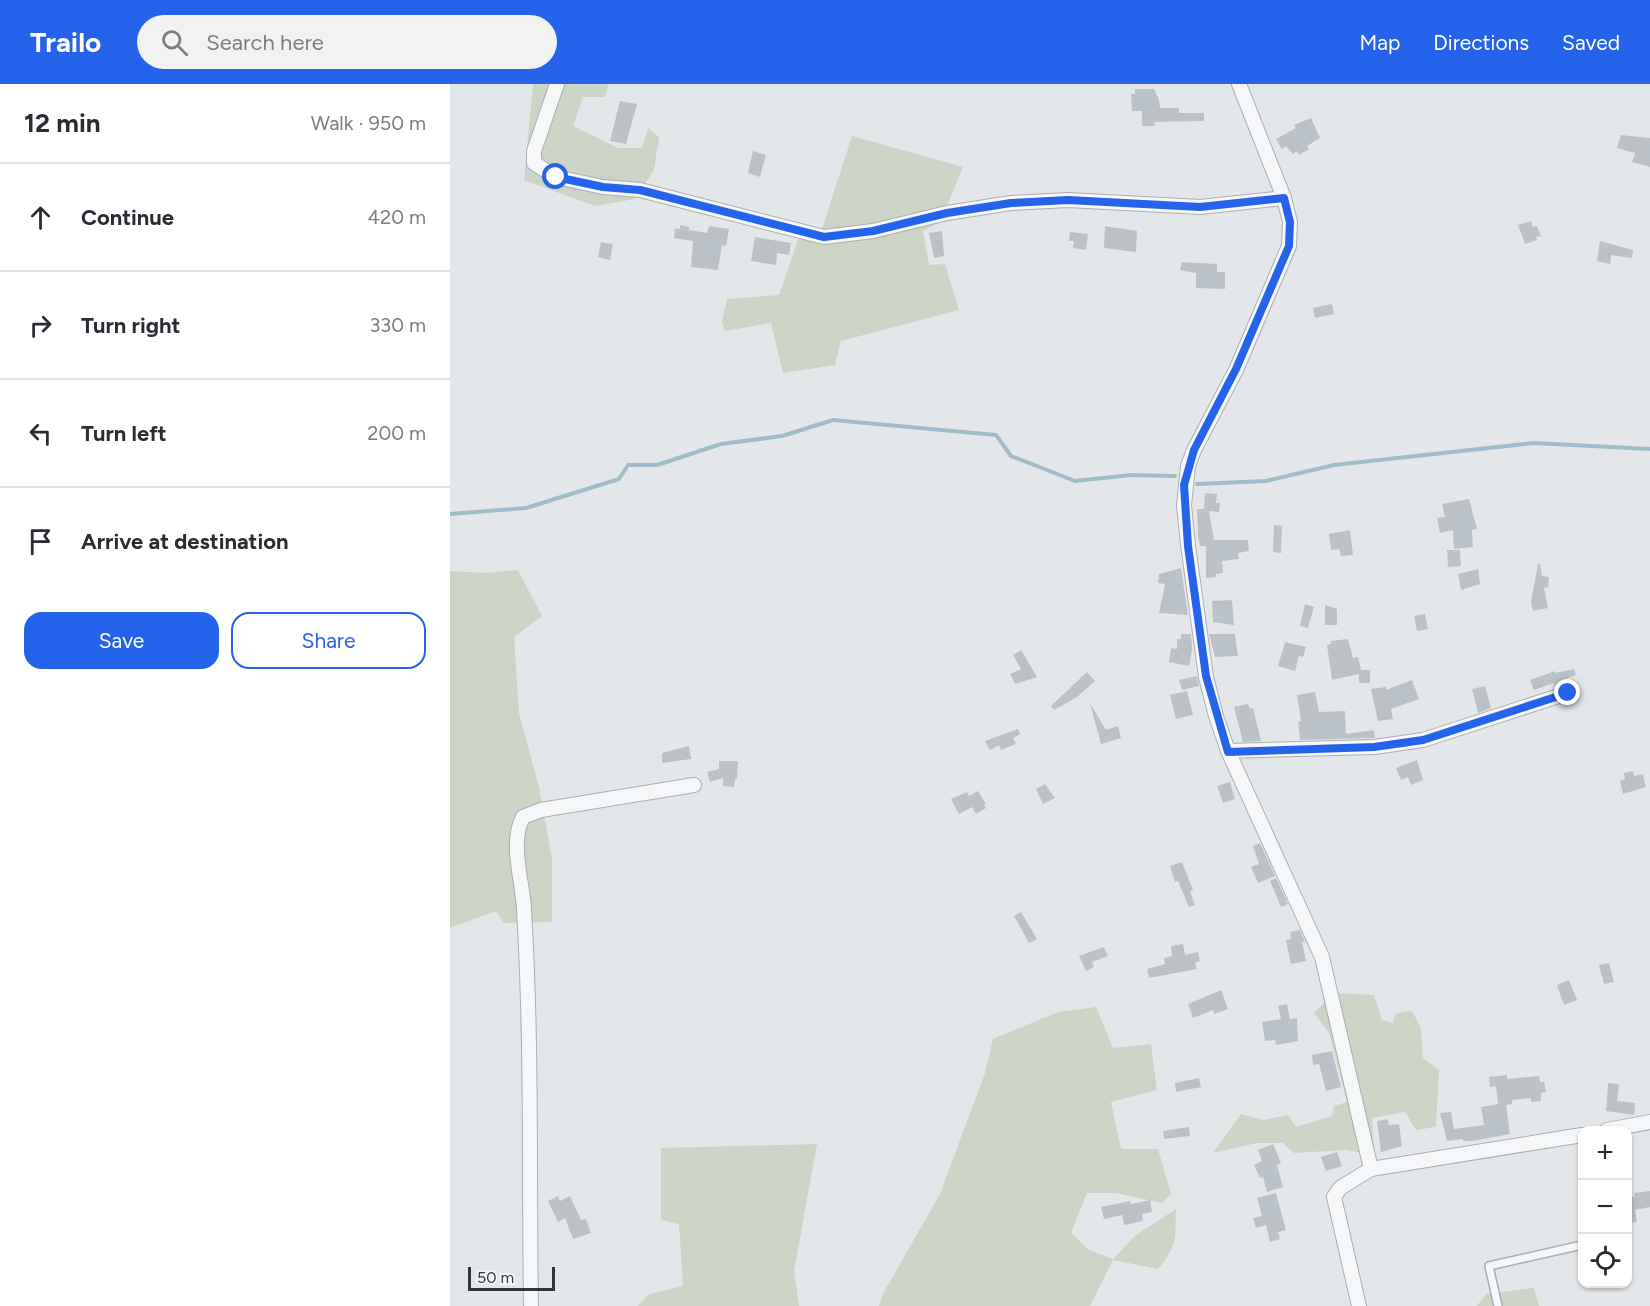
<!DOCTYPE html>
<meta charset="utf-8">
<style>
:root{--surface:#fff;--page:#f2f2f3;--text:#2b2b33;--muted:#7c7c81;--line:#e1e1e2;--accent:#2563eb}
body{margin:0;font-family:Figtree,sans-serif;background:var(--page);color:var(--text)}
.controls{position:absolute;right:18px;bottom:18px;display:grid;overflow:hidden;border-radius:12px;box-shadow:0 2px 4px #0004}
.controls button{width:54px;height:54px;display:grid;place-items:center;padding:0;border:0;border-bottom:2px solid var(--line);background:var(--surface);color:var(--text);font:30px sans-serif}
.scale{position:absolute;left:18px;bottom:15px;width:87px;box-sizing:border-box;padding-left:6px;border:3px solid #2c3841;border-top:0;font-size:16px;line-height:21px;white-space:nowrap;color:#2c3841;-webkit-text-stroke:4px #f3f6f8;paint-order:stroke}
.stop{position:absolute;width:18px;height:18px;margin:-14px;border:4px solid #2563eb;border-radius:50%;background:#fff}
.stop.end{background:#2563eb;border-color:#fff;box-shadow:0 2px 6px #0008}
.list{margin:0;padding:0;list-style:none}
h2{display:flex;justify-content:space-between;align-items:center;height:78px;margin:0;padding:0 24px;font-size:26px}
h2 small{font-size:20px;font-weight:400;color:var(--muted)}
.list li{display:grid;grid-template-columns:39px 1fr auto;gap:18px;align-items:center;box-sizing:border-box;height:108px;padding:0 24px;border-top:2px solid var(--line)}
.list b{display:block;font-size:22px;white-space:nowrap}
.list em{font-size:20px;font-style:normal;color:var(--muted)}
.actions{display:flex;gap:12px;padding:18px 24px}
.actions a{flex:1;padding:14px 0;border:2px solid var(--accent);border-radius:18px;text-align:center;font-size:21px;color:var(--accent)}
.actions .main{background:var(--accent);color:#fff}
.icon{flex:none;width:33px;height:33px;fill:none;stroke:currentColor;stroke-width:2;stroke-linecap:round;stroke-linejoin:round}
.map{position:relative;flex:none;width:1200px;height:1222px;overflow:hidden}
header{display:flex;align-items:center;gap:36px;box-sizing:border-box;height:84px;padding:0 30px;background:var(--accent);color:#fff}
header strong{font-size:28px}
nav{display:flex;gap:33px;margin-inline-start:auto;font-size:21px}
.search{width:420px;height:54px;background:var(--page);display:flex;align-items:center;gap:15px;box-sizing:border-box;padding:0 21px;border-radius:33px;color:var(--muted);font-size:22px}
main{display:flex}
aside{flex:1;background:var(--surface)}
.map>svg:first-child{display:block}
.green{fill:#ccd4c5}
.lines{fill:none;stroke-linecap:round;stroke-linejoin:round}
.stream{stroke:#a1bcc8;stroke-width:4}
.building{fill:#bbc2c7}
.lane-casing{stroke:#a8afb4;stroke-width:10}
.street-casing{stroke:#a8afb4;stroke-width:16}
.lane{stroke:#f6f7f9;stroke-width:7}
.street{stroke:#f6f7f9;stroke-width:14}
.route{stroke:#2563eb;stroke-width:8}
</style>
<header>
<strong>Trailo</strong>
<div class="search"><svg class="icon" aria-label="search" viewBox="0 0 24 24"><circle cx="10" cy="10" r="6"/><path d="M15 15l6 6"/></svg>Search here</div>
<nav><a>Map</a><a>Directions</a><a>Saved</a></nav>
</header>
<main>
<aside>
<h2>12 min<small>Walk · 950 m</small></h2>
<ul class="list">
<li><svg class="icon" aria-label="ahead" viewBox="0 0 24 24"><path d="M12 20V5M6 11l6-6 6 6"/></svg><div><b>Continue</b></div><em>420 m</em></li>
<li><svg class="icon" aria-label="right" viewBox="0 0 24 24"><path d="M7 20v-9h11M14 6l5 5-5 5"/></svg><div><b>Turn right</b></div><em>330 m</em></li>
<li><svg class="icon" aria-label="left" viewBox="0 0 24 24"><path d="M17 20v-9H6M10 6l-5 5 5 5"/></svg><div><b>Turn left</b></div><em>200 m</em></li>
<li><svg class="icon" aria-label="arrive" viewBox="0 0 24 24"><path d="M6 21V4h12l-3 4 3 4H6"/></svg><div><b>Arrive at destination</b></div></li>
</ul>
<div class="actions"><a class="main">Save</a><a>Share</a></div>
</aside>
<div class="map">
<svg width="1200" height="1222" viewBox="0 0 1200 1222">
<rect width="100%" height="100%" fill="#e3e7ea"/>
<!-- green -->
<g class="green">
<path d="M83 0H159L155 13H133L123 42 168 64H192L198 44 209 53 204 86 185 115 145 122 74 96Z"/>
<path d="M402 52 513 83 490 138 473 147 479 181 495 180 509 226 391 257 385 281 333 289 321 239 274 247 272 237 277 215 329 211 349 153 368 157Z"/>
<path d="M68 486 92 532 64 553 69 629 89 703 102 775V838L54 839 46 827 0 844V487L36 489Z"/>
<path d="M884 909 924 911 932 936 943 939 946 929 962 927 971 944 973 974 989 986 986 1043 966 1046 955 1028 922 1034 924 1071 896 1066 844 1069 833 1059H807L763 1069 791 1030 813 1036 838 1031 846 1043 882 1032 884 1022 897 1018 879 949 864 929Z"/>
<path d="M646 923 663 964 701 960 707 1006 661 1018 671 1065H708L721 1110 712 1119 666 1109H637L621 1149 639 1166 663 1175 686 1151 726 1125C725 1155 728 1161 708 1185L663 1176 640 1222H429L434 1208 490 1110 535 989 543 955 608 928Z"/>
<path d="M367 1060 344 1187 349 1222H188L199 1210 233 1202 229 1140 211 1136V1064Z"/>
<path d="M1084 1204 1089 1222H1027L1036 1210Z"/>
</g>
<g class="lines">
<!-- stream -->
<g class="stream">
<path d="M747 400 816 397 884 381 1084 359 1200 365"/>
<path d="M0 430 76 424 169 395 178 381H207L271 360 332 352 383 336 546 351 561 372 625 397 681 391 725 392"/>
</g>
</g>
<!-- building -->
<g class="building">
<path d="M685 5H704L709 16 710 24H729V29H754V37L704 38 705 42H692V27H682L681 10H685Z"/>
<path d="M170 17 187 20 176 60 160 57Z"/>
<path d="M861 34 870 54 857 62 859 65 849 71 847 67 843 70 836 62 832 65 826 55 846 44 844 41Z"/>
<path d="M1171 51 1200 54V83L1182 78 1185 69 1167 64Z"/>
<path d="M303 67 316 71 310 93 298 89Z"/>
<path d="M1081 137 1083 143 1087 142 1091 152 1086 153 1087 156 1075 160 1068 141Z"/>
<path d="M230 141 239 143V146L257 149 259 142 279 145 276 162 272 161 268 186 241 183 243 157 224 154 225 144 230 145Z"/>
<path d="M655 142 687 147 686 168 654 164Z"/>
<path d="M492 147 494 172 484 174 479 149Z"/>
<path d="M620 148 638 150 636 166 623 164 624 157H619Z"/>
<path d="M305 153 341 159 339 171 327 169 326 181 301 177Z"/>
<path d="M1150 157 1183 166 1182 174 1161 171 1160 180 1147 177Z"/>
<path d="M151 158 163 160 160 176 148 173Z"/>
<path d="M732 178 767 180V188H775V205L746 204V189L730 186Z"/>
<path d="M882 220 884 230 865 234 863 224Z"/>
<path d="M755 409 767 410 766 419H770L769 428 759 427 764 456H798L799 467 788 469 789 475 772 477 773 489 766 490V493L756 494V462H750L748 453 747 425H754Z"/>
<path d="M1019 415 1027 445 1022 446 1023 463 1004 465 1003 446 990 449 987 434 995 433 992 420Z"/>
<path d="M824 441 832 442 831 469 823 468Z"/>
<path d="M900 446 903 471 891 472 889 465 881 466 879 450Z"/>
<path d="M997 466H1010L1011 482 998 483Z"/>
<path d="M1088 480H1090L1092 492 1099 493 1098 504 1094 503 1098 524 1083 527 1081 518Z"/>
<path d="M731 484 738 531 709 529 715 500 708 499 709 490Z"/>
<path d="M1028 485 1030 500 1011 506 1008 490Z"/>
<path d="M782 516 784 541 763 538 762 517Z"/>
<path d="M855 520 864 523 858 544 850 542Z"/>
<path d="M875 521 887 525V541H875Z"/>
<path d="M975 530 978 545 967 547 964 532Z"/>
<path d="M731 550H741L742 566 739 582 719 578 721 564 727 565V555H731Z"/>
<path d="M759 550H785L788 572 765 573Z"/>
<path d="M898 555 903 574 908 573 911 586H920V599H909V590L882 596 877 561 881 560V557Z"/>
<path d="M835 558 856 563 853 573 849 572 845 587 828 582Z"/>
<path d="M571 566 587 593 565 600 560 590 571 585 563 571Z"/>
<path d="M1124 585 1126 591 1117 594 1118 600 1105 604 1104 599 1084 606 1080 596 1105 587V589Z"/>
<path d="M637 588 645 597 627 613 604 626 601 622Z"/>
<path d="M747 592 749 602 732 606 729 596Z"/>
<path d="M962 596 969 615 941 625 943 635 928 637 921 605 936 603V606Z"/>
<path d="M1035 602 1041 624 1028 629 1022 605Z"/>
<path d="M737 607 743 631 726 635 720 611Z"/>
<path d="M865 608 869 628 895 627 896 650 924 646 925 654 850 656 848 638 851 637 847 611Z"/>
<path d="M640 619 656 646 668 642 671 654 651 660Z"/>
<path d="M798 620 800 625 803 624 811 657 793 658 784 623Z"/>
<path d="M568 645 570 650 563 654 566 660 551 666 549 661 540 666 535 657Z"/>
<path d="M239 662 241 675 212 679V669Z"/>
<path d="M967 676 973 696 961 701 958 693 951 696 946 684Z"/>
<path d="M269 677H288L287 695H285L284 703 273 702V694L260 698 257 688 269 685Z"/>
<path d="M1183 687 1184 692 1193 690 1196 703 1173 710 1170 697 1175 695 1174 689Z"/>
<path d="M780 698 785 715 773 719 767 702Z"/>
<path d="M595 700 605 714 593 720 586 705Z"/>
<path d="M528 707 536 720 534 721 536 724 526 730 522 723 509 730 501 715 517 708 519 712Z"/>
<path d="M810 759 825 792 808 799 801 783 809 780 803 762Z"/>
<path d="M732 778 743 806 740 807 745 821 739 823 728 797 725 798 720 782Z"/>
<path d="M826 794 838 820 831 823 820 797Z"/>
<path d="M571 828 587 855 579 859 564 832Z"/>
<path d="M850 846 855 858H852L856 877 841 880 836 856 841 855 840 848Z"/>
<path d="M733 860 735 871 748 868 750 877 745 879 747 885 699 894 697 885 715 880 714 874 722 872 721 862Z"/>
<path d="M654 863 658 872 642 878 644 883 636 887 629 872Z"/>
<path d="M1159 879 1164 898 1154 900 1149 881Z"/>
<path d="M1119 896 1127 916 1114 921 1107 901Z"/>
<path d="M771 906 778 925 764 930 763 926 743 934 738 920Z"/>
<path d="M837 920 840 935 847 934 848 957 826 961 825 956 815 957 812 938 831 935 828 922Z"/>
<path d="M882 967 891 1003 876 1007 869 980 863 981 862 971Z"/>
<path d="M1057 991V995L1089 992 1090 998H1094L1096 1008 1091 1009V1017L1081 1018V1014L1062 1016V1020L1056 1021 1060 1050 1023 1057H1013V1055L997 1057 990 1029 1001 1028 1004 1045 1034 1041 1031 1023 1048 1020 1046 1002 1040 1003 1039 993Z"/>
<path d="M749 994 751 1003 726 1008 725 999Z"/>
<path d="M1158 999 1169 1000 1167 1017 1185 1019 1184 1031 1156 1027Z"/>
<path d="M938 1035 939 1041 949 1040 952 1062 931 1068 927 1037Z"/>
<path d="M739 1043 740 1052 714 1055 713 1047Z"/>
<path d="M823 1060 831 1079 827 1081 833 1103 817 1108 813 1093 810 1094 804 1081 812 1077 808 1066Z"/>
<path d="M887 1068 892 1082 876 1087 871 1073Z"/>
<path d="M1200 1107V1123L1185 1126 1187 1138 1178 1139V1112L1185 1113 1184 1109Z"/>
<path d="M826 1109 836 1146 828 1148 830 1155 820 1158 816 1141 806 1144 803 1134 812 1132 807 1114Z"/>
<path d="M108 1112 110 1117 120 1112 131 1136 136 1135 141 1149 123 1155 115 1134 108 1138 98 1117Z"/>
<path d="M700 1116 702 1128 692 1130 693 1137 674 1141 672 1131 654 1135 651 1123 680 1117 681 1120Z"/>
</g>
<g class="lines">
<!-- lane casing -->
<g class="lane-casing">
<path id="lane" d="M1048 1222 1039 1182 1132 1161"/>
</g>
<!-- street casing -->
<g class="street-casing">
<g id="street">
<path d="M107 0 84 67V79L106 93 153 103 190 106 374 153 423 147 497 129 561 119 618 116 750 123 834 114"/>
<path d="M789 0 834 114 840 138 839 162 786 286 744 366 738 382 734 421 738 461 756 593 766 632 778 667 872 873 921 1085 1132 1051"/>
<path d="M778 667 924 663 973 656 1118 609"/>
<path d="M1157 1046 1200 1038"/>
<path d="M81 1222C79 1090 82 958 74 826 73 797 59 760 73 733L91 726 244 701"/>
<path d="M909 1222 884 1113 890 1104 921 1085"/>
</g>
</g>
<!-- lane -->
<use href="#lane" class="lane"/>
<!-- street -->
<use href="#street" class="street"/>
</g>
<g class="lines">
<!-- route -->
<path class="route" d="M106 93 153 103 190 106 374 153 423 147 497 129 561 119 618 116 750 123 834 114 840 138 839 162 786 285 744 366 734 401 738 462 756 592 778 668 924 663 973 656 1118 609"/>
</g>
</svg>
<div class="controls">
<button>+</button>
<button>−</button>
<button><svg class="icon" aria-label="locate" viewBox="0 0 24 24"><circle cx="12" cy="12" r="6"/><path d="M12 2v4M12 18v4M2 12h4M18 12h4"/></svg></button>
</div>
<div class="scale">50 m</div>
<div class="stop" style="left:106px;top:93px"></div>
<div class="stop end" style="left:1118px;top:609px"></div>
</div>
</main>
